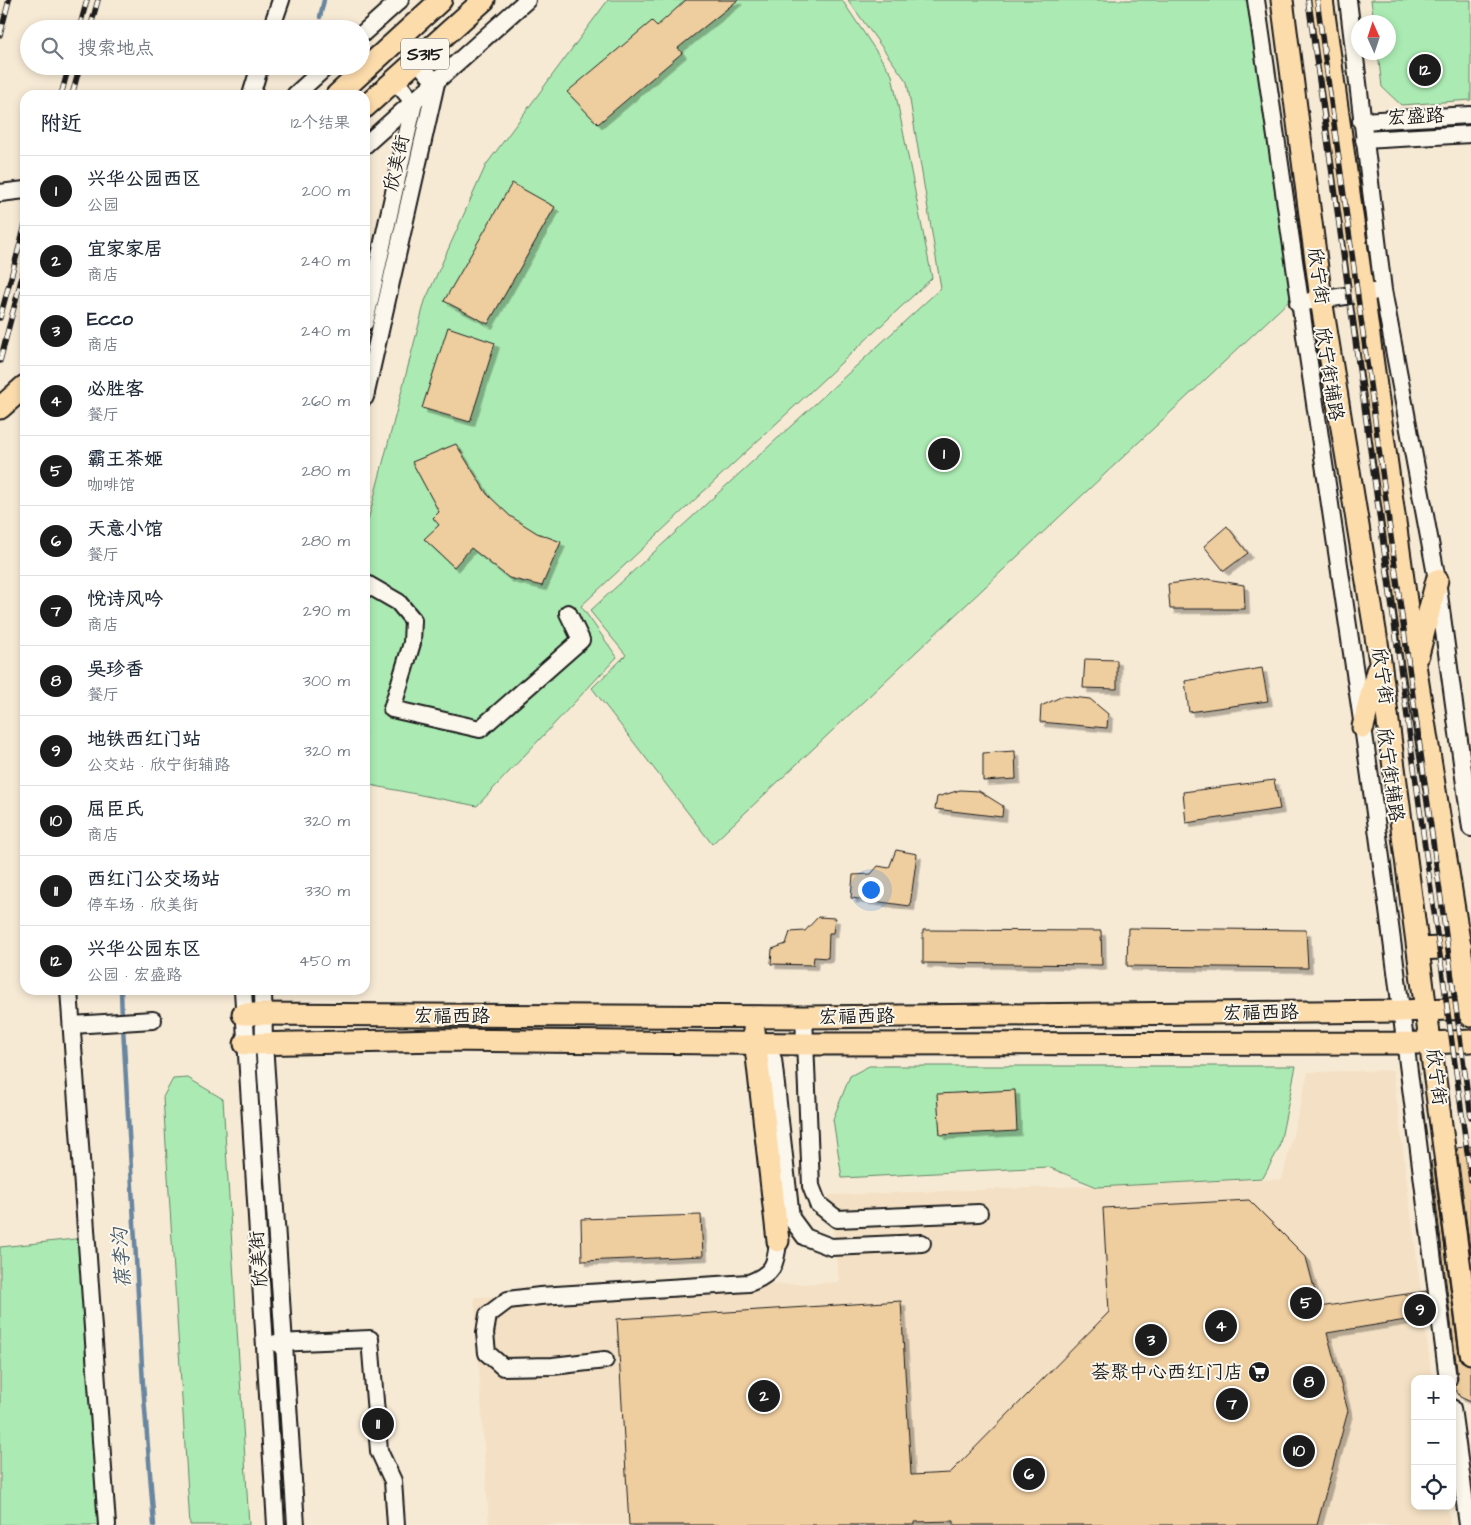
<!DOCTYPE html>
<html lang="zh">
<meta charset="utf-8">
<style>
:root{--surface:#fff;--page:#f6f6f7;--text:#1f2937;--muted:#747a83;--line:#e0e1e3;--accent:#1c1c1c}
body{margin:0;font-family:"Architects Daughter","LXGW WenKai TC",sans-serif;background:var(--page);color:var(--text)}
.controls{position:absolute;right:15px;bottom:15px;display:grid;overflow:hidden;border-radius:10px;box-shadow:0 2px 8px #0003}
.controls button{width:45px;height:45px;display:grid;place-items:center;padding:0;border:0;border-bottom:1px solid var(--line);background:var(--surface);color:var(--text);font:25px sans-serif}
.compass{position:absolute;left:1351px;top:15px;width:45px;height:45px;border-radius:50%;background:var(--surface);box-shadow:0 2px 8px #0003;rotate:357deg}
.you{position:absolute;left:870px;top:889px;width:18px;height:18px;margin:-12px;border:4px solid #fff;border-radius:50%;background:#1a73e8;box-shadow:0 0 0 8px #1a73e833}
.badge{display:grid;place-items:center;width:32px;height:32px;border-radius:50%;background:var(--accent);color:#fff;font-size:16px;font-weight:700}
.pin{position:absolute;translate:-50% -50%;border:2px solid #fff;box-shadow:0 1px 5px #0006}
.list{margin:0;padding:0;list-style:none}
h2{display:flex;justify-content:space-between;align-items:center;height:65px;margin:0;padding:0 20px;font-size:21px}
h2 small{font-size:16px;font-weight:400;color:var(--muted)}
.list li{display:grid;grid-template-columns:32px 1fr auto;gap:15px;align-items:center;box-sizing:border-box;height:70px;padding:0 20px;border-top:1px solid var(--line)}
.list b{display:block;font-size:19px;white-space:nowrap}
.list p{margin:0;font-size:16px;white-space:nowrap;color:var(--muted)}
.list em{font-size:16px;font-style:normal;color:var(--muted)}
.icon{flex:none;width:28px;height:28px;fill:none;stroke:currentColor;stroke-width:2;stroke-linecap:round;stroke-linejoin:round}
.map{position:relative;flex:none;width:1471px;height:1525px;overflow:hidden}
.search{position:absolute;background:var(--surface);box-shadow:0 2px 8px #0003;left:20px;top:20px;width:350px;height:55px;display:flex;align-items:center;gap:12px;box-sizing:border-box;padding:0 18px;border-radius:28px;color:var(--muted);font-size:19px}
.panel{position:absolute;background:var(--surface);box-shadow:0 2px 8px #0003;left:20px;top:90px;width:350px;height:905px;border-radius:15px}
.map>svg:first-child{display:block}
.built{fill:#f4e1c5}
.green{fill:#abebb3;stroke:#648468}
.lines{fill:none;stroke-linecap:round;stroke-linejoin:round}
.stream{stroke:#6986a0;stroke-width:4.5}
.building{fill:#eecd9f;stroke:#1c1c1c;filter:url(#shadow)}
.minor-casing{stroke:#1c1c1c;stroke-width:20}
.major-casing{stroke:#1c1c1c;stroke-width:25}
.minor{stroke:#fbf7ec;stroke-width:16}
.major{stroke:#fddcac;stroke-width:21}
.rail-casing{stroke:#1c1c1c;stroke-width:5.5}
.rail{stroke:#fbf7ec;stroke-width:4;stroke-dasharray:11;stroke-linecap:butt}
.labels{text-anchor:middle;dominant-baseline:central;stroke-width:4;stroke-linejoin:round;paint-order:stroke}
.shield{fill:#fbf7ec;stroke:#5f5e5a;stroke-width:1}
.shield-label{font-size:18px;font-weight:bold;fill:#1c1c1c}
.street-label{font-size:19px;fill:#1c1c1c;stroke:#fbf7ec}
.poi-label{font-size:19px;fill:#1c1c1c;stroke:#fbf7ec;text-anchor:end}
.water-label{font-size:20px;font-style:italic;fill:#495a69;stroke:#fbf7ec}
</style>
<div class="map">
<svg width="1471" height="1525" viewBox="0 0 1471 1525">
<defs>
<filter id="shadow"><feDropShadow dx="4.5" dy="4.5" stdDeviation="0" flood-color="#0004"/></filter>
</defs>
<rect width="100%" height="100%" fill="#f7ead5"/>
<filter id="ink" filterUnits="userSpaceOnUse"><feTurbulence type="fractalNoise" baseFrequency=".02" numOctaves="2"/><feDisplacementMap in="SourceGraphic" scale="10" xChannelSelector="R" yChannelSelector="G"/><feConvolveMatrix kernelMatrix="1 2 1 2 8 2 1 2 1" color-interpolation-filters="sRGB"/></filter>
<g filter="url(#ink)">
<!-- built -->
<path class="built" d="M1393 1070 1432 1379H1415V1506H1448L1450 1525H489L474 1297 839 1282 829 1195 1282 1179 1308 1072Z"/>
<!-- green -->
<g class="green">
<path d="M608 0H842L892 75 932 278 581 606 617 657 477 806 365 784V532L425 301 486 165Z"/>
<path d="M848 0H1249L1293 297 712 844 592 688 626 655 590 611 941 288 907 82Z"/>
<path d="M1371 0H1471V100L1401 105 1382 87 1378 53 1388 52V22H1374Z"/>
<path d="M869 1066H1296L1279 1148 1263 1178 1097 1187 1048 1167 842 1178 833 1119 850 1076Z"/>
<path d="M188 1078 223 1099 249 1525H190L163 1097 173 1079Z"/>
<path d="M84 1238 105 1525H0V1247Z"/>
</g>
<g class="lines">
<!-- stream -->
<g class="stream">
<path d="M320 17 324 0"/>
<path d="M121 990 122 1019"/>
<path d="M123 1026 143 1384 154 1525"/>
</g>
</g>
<!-- building -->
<g class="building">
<path d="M686 0H738L678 48 682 53 598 124 567 92 652 21 657 26Z"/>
<path d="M512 183 555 207 488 324 444 301Z"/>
<path d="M448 327 495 343 470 422 422 408Z"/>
<path d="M456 444 487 494 510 516 537 533 561 542 542 586 509 578 471 548 454 567 424 539 439 525 433 518 439 512 412 462Z"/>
<path d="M1227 526 1248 553 1224 571 1204 546Z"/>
<path d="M1208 579 1244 585 1245 609H1170L1168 584Z"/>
<path d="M1085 659 1117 660V689L1083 688Z"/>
<path d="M1262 668 1268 701 1189 712 1185 681Z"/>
<path d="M1063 696 1090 699 1108 714 1107 728 1040 722 1041 706Z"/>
<path d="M1015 751 1016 779 983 781V753Z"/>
<path d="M1274 780 1280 809 1186 823 1183 792Z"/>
<path d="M960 790 979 791 1003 806 1002 817 935 809 937 797Z"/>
<path d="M896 850 917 854 910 906 851 898 853 875 871 874 878 866 889 868Z"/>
<path d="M818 917 835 918 833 933H829L828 958 814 957 813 965 771 964 772 949 786 944 790 932 805 931Z"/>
<path d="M1128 928 1306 930 1308 968 1127 966Z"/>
<path d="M923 930 1101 931 1102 965 923 963Z"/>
<path d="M1015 1090 1017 1131 940 1135 937 1094Z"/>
<path d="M1471 1146V1257L1457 1148Z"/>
<path d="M1433 1160 1459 1355 1461 1361 1471 1365V1402L1460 1397 1454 1387 1458 1378 1431 1162Z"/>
<path d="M1249 1200 1306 1257 1319 1307 1427 1291 1430 1316 1327 1333 1348 1411 1317 1525H954V1521L914 1522V1525H629L617 1319 901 1301 911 1475 950 1473 1109 1312 1103 1208Z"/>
<path d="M701 1215 703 1256 582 1261 581 1219Z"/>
</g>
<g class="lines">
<!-- minor casing -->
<g class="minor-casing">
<g id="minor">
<path d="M1256 0C1290 243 1328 484 1363 727 1394 944 1420 1161 1448 1379"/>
<path d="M1348 0 1383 290 1437 580 1471 828"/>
<path d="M271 29 281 0"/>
<path d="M361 35 400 0"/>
<path d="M251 95 260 66"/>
<path d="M295 95 327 66"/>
<path d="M1361 121 1471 115"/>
<path d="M1364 140 1471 134"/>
<path d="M365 145 527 0"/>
<path d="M0 193 25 190"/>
<path d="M1298 303 1373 292"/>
<path d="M365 322 414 103 395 80"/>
<path d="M365 397 436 83 417 61"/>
<path d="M365 583 398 602 413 620 412 643 392 709 480 729 581 640 568 613"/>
<path d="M69 990 107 1525"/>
<path d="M243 990 276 1525"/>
<path d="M263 990 264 1043 296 1525"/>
<path d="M804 1017 811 1186 818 1204 837 1219 979 1213"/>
<path d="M72 1025 153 1020"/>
<path d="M773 1059 791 1218 805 1237 831 1247 922 1243"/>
<path d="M276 1343 370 1339 379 1451 393 1481 396 1525"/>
<path d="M605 1360 553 1366 503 1367 487 1353 485 1333 488 1315 508 1300 540 1296 749 1283C773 1274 776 1265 778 1241"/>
<path d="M1452 1408 1468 1525"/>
</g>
</g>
<!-- major casing -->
<g class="major-casing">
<g id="major">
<path d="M1282 0 1321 299 1380 661 1471 1353"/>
<path d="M1322 0 1415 665 1471 1016"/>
<path d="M337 95 441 0"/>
<path d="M365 107 484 0"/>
<path d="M0 408 25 386"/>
<path d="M1418 655 1437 580"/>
<path d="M1363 727 1377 671"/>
<path d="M1419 949 1461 947"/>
<path d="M243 1014 804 1017 1402 1011 1471 1008"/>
<path d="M754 1030 778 1241"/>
<path d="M245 1044 443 1040 804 1044 1431 1043 1471 1041"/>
</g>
</g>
<!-- minor -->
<use href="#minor" class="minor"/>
<!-- major -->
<use href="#major" class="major"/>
<!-- rail casing -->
<g class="rail-casing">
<g id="rail">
<path d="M1308 0 1471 1180"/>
<path d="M1317 0 1471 1117"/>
<path d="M79 29 87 0"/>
<path d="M90 29 98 0"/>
<path d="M0 35 9 0"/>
<path d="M61 95 69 66"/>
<path d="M72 95 80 66"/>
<path d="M0 318 25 225"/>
<path d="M0 361 25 265"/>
</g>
</g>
<!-- rail -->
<use href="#rail" class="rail"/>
</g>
</g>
<!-- icons -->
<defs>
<g id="supermarket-disc" transform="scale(1.125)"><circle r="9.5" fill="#1c1c1c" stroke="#fbf7ec"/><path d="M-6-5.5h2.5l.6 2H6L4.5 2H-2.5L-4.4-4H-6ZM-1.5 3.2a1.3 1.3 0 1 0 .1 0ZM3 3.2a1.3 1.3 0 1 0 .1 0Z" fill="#fff"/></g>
</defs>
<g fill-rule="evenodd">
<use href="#supermarket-disc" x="1259" y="1372"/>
</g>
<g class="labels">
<!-- shield labels -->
<rect class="shield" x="401" y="38.5" width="48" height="31" rx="4"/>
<g class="shield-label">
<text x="425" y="54">S315</text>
</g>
<!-- street labels -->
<g class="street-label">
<text transform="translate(1416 117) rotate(-3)">宏盛路</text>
<text transform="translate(397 163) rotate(-77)">欣美街</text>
<text transform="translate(1318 276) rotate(82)">欣宁街</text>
<text transform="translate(1329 374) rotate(81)">欣宁街辅路</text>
<text transform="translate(1382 676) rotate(82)">欣宁街</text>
<text transform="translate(1390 775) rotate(82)">欣宁街辅路</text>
<text transform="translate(1261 1013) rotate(-1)">宏福西路</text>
<text x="452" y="1016">宏福西路</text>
<text transform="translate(857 1017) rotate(-1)">宏福西路</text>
<text transform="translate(1436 1077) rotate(83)">欣宁街</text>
<text transform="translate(259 1259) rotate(-94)">欣美街</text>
</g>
<!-- poi labels -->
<g class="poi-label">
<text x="1243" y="1372">荟聚中心西红门店</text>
</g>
<!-- water labels -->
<g class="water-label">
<text transform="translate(122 1258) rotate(-94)">葆李沟</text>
</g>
</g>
</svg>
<div class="controls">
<button>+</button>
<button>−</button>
<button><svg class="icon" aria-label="locate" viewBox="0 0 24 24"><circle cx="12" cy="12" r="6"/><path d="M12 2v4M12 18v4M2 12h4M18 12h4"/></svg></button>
</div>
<svg class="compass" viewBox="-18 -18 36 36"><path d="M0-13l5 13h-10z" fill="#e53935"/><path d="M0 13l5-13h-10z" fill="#747a83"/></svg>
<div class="you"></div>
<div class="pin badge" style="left:944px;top:454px">1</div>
<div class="pin badge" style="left:764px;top:1396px">2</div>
<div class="pin badge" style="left:1151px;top:1340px">3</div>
<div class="pin badge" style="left:1221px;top:1326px">4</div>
<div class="pin badge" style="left:1306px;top:1303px">5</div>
<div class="pin badge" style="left:1029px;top:1474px">6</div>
<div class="pin badge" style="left:1232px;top:1404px">7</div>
<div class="pin badge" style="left:1309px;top:1382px">8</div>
<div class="pin badge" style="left:1420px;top:1310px">9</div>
<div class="pin badge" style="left:1299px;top:1451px">10</div>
<div class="pin badge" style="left:378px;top:1424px">11</div>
<div class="pin badge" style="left:1425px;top:70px">12</div>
<div class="search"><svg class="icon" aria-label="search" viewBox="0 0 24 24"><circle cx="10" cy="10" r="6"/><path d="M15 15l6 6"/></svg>搜索地点</div>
<section class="panel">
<h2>附近<small>12个结果</small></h2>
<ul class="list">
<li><span class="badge">1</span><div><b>兴华公园西区</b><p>公园</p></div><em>200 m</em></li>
<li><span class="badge">2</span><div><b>宜家家居</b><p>商店</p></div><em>240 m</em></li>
<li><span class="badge">3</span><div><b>Ecco</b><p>商店</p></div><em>240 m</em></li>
<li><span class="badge">4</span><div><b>必胜客</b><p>餐厅</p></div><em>260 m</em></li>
<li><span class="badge">5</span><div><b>霸王茶姬</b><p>咖啡馆</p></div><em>280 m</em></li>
<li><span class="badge">6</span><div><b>天意小馆</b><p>餐厅</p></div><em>280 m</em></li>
<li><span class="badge">7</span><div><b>悦诗风吟</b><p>商店</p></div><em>290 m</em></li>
<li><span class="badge">8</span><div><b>吴珍香</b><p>餐厅</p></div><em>300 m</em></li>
<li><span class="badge">9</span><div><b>地铁西红门站</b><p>公交站 · 欣宁街辅路</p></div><em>320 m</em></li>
<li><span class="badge">10</span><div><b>屈臣氏</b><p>商店</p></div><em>320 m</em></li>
<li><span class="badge">11</span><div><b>西红门公交场站</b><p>停车场 · 欣美街</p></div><em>330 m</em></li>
<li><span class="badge">12</span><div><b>兴华公园东区</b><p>公园 · 宏盛路</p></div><em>450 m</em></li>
</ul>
</section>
</div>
